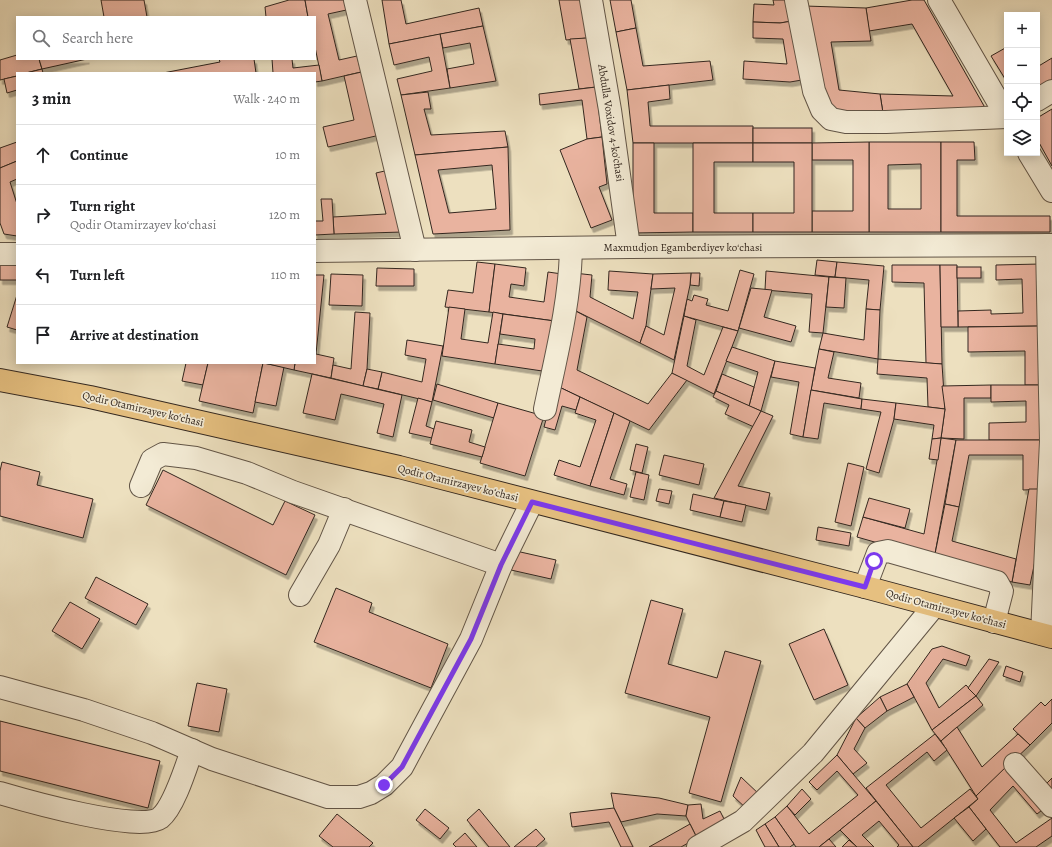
<!DOCTYPE html>
<meta charset="utf-8">
<style>
:root{--surface:#fff;--page:#f2f2f2;--text:#202124;--muted:#757577;--line:#e0e0e0}
body{margin:0;font-family:Alegreya,serif;background:var(--page);color:var(--text)}
.controls{position:absolute;right:12px;top:12px;display:grid;overflow:hidden;border-radius:0px;box-shadow:0 2px 10px #0003}
.controls button{width:36px;height:36px;display:grid;place-items:center;padding:0;border:0;border-bottom:1px solid var(--line);background:var(--surface);color:var(--text);font:20px sans-serif}
.stop{position:absolute;width:12px;height:12px;margin:-9px;border:3px solid #7c3aed;border-radius:50%;background:#fff}
.stop.end{background:#7c3aed;border-color:#fff;box-shadow:0 1px 4px #0008}
.list{margin:0;padding:0;list-style:none}
h2{display:flex;justify-content:space-between;align-items:center;height:52px;margin:0;padding:0 16px;font-size:17px}
h2 small{font-size:13px;font-weight:400;color:var(--muted)}
.list li{display:grid;grid-template-columns:26px 1fr auto;gap:12px;align-items:center;box-sizing:border-box;height:60px;padding:0 16px;border-top:1px solid var(--line)}
.list b{display:block;font-size:15px;white-space:nowrap}
.list p{margin:0;font-size:13px;white-space:nowrap;color:var(--muted)}
.list em{font-size:13px;font-style:normal;color:var(--muted)}
.icon{flex:none;width:22px;height:22px;fill:none;stroke:currentColor;stroke-width:2;stroke-linecap:round;stroke-linejoin:round}
.map{position:relative;flex:none;width:1052px;height:847px;overflow:hidden}
.search{position:absolute;background:var(--surface);box-shadow:0 2px 10px #0003;left:16px;top:16px;width:300px;height:44px;display:flex;align-items:center;gap:10px;box-sizing:border-box;padding:0 14px;border-radius:0px;color:var(--muted);font-size:15px}
.panel{position:absolute;background:var(--surface);box-shadow:0 2px 10px #0003;left:16px;top:72px;width:300px;height:292px;border-radius:0px}
.map>svg:first-child{display:block}
.building{fill:#e9b39f;stroke:#33271f;fill-rule:evenodd;filter:url(#shadow)}
.lines{fill:none;stroke-linecap:round;stroke-linejoin:round}
.minor-casing{stroke:#625547;stroke-width:24}
.major-casing{stroke:#33271f;stroke-width:24}
.minor{stroke:#f3ebd5;stroke-width:22}
.major{stroke:#e6c080;stroke-width:22}
.route{stroke:#7c3aed;stroke-width:5}
.labels{text-anchor:middle;dominant-baseline:central;stroke-width:3.5;stroke-linejoin:round;paint-order:stroke}
.street-label{font-size:11px;fill:#33271f;stroke:#f3ebd5}
</style>
<div class="map">
<svg width="1052" height="847" viewBox="0 0 1052 847">
<defs>
<filter id="shadow"><feDropShadow dx="2.5" dy="4.5" stdDeviation="0" flood-color="#0004"/></filter>
</defs>
<rect width="100%" height="100%" fill="#ede0bf"/>
<filter id="stains"><feTurbulence type="fractalNoise" baseFrequency=".005" numOctaves="4"/><feColorMatrix values="0 0 0 0 .2 0 0 0 0 .09 0 0 0 0 .02 0 0 0 .5 -.17"/></filter>
<radialGradient id="worn" r=".72"><stop offset=".6" stop-color="#630" stop-opacity="0"/><stop offset="1" stop-color="#630" stop-opacity=".3"/></radialGradient>
<!-- building -->
<g class="building">
<path d="M101 0H144L147 17H104Z"/>
<path d="M289 0H305L308 17H266L265 7Z"/>
<path d="M305 0H349L351 9 328 14 339 60 357 56 361 72 322 81 315 47V17H308Z"/>
<path d="M382 0H401L406 24 479 8 483 26 389 44Z"/>
<path d="M559 0H580L587 38 566 40Z"/>
<path d="M610 0H631L636 28 616 32Z"/>
<path d="M773 0H788L792 21 780 23 753 22 754 4 774 5Z"/>
<path d="M912 0H924L988 113H883L880 94 953 96 912 24 869 31 866 8Z"/>
<path d="M805 6 866 8 871 41 831 42 839 90 880 94 883 113 827 112Z"/>
<path d="M792 21 802 80 790 82 743 79 744 61 787 64 783 39 753 38V22L780 23Z"/>
<path d="M483 26 496 81 450 88 447 69 474 64 470 43 443 48 440 34Z"/>
<path d="M636 28 643 66 710 61 713 80 627 90 616 32Z"/>
<path d="M440 34 450 88 401 95 397 79 432 71 429 57 394 65 389 44Z"/>
<path d="M587 38 596 87 579 89 570 39Z"/>
<path d="M1007 47V82L991 56Z"/>
<path d="M17 55V59H39L42 69 26 73H17V76L0 80V60Z"/>
<path d="M1052 58V82L1037 91V67Z"/>
<path d="M39 59H87L42 69Z"/>
<path d="M219 59H254L256 73H163L220 62Z"/>
<path d="M272 59H292L293 68 319 65 322 81 315 82V73H273Z"/>
<path d="M42 69 43 73H26Z"/>
<path d="M366 71 380 135 328 147 323 127 354 120 344 76Z"/>
<path d="M17 76V90L7 93 4 79Z"/>
<path d="M669 85 670 99 648 102 650 126H753V143H633L627 90Z"/>
<path d="M596 87 602 137 587 139 582 100 540 105 539 94Z"/>
<path d="M428 92 431 109H424L431 135 505 131 508 147 415 155 401 95Z"/>
<path d="M1052 109V166L1037 139V118Z"/>
<rect x="753" y="128" width="59" height="15"/>
<path d="M602 137 607 184 599 187 612 220 591 228 560 150 587 139Z"/>
<path d="M17 142V161L0 168V148Z"/>
<path d="M869 142H941V232H869ZM921 164V209H888V165Z"/>
<path d="M869 142V232H812V211H853V160H812V143Z"/>
<path d="M941 142H974L975 160H957V216H1050V232H941Z"/>
<path d="M633 143H654V213H693V232L633 233Z"/>
<path d="M693 143H753V162H714V213H753V232H693Z"/>
<path d="M753 143H812V232H753V213H794V162H753Z"/>
<path d="M508 147 510 230 433 234 415 155ZM492 165 496 209 449 213 438 170Z"/>
<path d="M17 161V179L10 182 17 204V236L4 234 0 223V168Z"/>
<path d="M389 170 403 232 334 234 333 217 386 214 376 173Z"/>
<path d="M321 199H332L334 234 315 235V221H323Z"/>
<path d="M817 260 837 262 835 277 815 275Z"/>
<path d="M477 262 495 264 489 312 445 307 448 290 473 293Z"/>
<path d="M837 262 884 266 880 310 866 309 869 280 835 277Z"/>
<path d="M0 263 17 264V280H0Z"/>
<path d="M495 264 526 268 524 286 511 284 509 297 544 302 548 272 569 275 562 322 489 312Z"/>
<path d="M1041 264 1042 326 958 327V311L991 310V314L1023 313 1022 279 996 280V265Z"/>
<path d="M892 265H940L942 364 926 363 924 283 892 282Z"/>
<path d="M940 265H957L958 327H941Z"/>
<rect x="957" y="267" width="24" height="11"/>
<path d="M377 268 414 269V286H376Z"/>
<path d="M740 270 754 274 738 331 684 316 687 299 692 301 694 295 708 299 706 305 728 311Z"/>
<path d="M609 271 653 274 646 326 640 343 570 308 574 273 592 275 590 297 633 319 638 292 608 290Z"/>
<path d="M766 271 829 277 823 333 809 332 812 294 765 290Z"/>
<path d="M691 273H700L699 286 690 285Z"/>
<path d="M691 273 690 285 674 360 640 343 646 326 664 335 675 288 651 289 653 274Z"/>
<path d="M331 274 363 275 362 306 329 305Z"/>
<path d="M315 275H324L316 354 334 358 331 378 294 370 295 363H315Z"/>
<path d="M829 277 846 278 844 308 826 307Z"/>
<path d="M751 288 772 290 764 317 796 326 791 342 739 328Z"/>
<path d="M17 295V330L7 327Z"/>
<path d="M449 307 465 309 461 339 488 343 493 312 503 314 495 364 442 356Z"/>
<path d="M570 308 587 317 577 370 648 404 672 373 687 380 649 430 555 385Z"/>
<path d="M866 309 880 310 878 359 819 349 823 333 864 340Z"/>
<path d="M355 312 370 313 367 369 363 386 331 378 333 365 351 369Z"/>
<path d="M503 314 562 322 549 372 495 364 498 344 534 349 535 339 500 334Z"/>
<path d="M684 316 696 320 687 366 704 375 723 327 738 331 714 394 672 373Z"/>
<path d="M1042 326V385H1025V351L968 352V327Z"/>
<path d="M407 340 443 346 432 402 378 389 382 372 422 382 426 359 405 355Z"/>
<path d="M732 347 775 361 761 411 749 406 758 372 726 361Z"/>
<path d="M819 349 834 352 828 378 861 383 859 398 811 390Z"/>
<path d="M878 359 942 364 945 409 928 407 927 378 877 374Z"/>
<path d="M775 361 815 368 803 437 790 434 799 382 771 377Z"/>
<path d="M186 363H208L203 385 182 381Z"/>
<path d="M208 363H263L253 413 199 401Z"/>
<path d="M263 363 284 367 276 406 255 402Z"/>
<path d="M264 363H295L294 370Z"/>
<path d="M367 369 382 372 378 389 363 386Z"/>
<path d="M312 374 402 395 393 437 377 433 384 404 341 394 335 420 303 413Z"/>
<path d="M722 374 754 387 749 406 716 391Z"/>
<path d="M437 384 498 403 494 418 433 400Z"/>
<path d="M555 385 580 397 576 410 562 406 555 430 544 427Z"/>
<path d="M991 385V398H964V439L941 438 945 409 942 386Z"/>
<path d="M991 385H1042L1045 440H989V423L1026 422V401L991 402Z"/>
<path d="M811 390 862 399 861 409 824 403 818 439 803 437Z"/>
<path d="M716 391 761 411 754 427 725 414 729 405 713 397Z"/>
<path d="M580 397 614 413 590 486 554 475 559 460 580 467 596 420 575 413Z"/>
<path d="M418 398 432 402 426 426 434 429 432 438 409 433Z"/>
<path d="M862 399 896 403 894 419 879 473 866 469 881 412 861 409Z"/>
<path d="M498 403 544 416 525 476 480 463Z"/>
<path d="M896 403 945 409 941 438 932 439 934 425 894 419Z"/>
<path d="M761 411 773 416 738 486 770 493 766 510 714 498Z"/>
<path d="M614 413 630 421 610 479 627 484 624 495 590 486Z"/>
<path d="M436 421 472 430 469 442 485 447 482 457 430 444Z"/>
<path d="M941 438 956 440 934 559 857 537 863 517 924 534Z"/>
<path d="M941 438 938 460 929 459 932 439Z"/>
<path d="M956 440H1045L1046 489 1023 490V455H969L959 507 945 504Z"/>
<path d="M636 444 648 447 642 473 630 470Z"/>
<path d="M664 455 704 464 699 485 659 475Z"/>
<path d="M2 462 40 472 37 485 93 499 83 538 0 516V471Z"/>
<path d="M848 463 864 467 851 526 835 522Z"/>
<path d="M163 470 273 525 285 501 315 515 286 575 146 505Z"/>
<path d="M636 472 649 475 644 500 630 497Z"/>
<path d="M659 489 672 491 669 504 656 501Z"/>
<path d="M1029 489H1046L1040 537 1030 585 1012 582Z"/>
<path d="M693 494 724 501 720 517 690 510Z"/>
<path d="M869 498 910 509 905 528 863 517Z"/>
<path d="M724 501 746 505 742 522 720 517Z"/>
<path d="M945 504 959 507 952 541 1016 559 1012 582 934 559Z"/>
<path d="M818 527 851 533 849 546 816 540Z"/>
<path d="M516 551 556 560 551 579 511 570Z"/>
<path d="M96 577 148 604 136 625 85 598Z"/>
<path d="M336 588 372 603 369 612 448 644 431 688 314 642Z"/>
<path d="M651 600 683 609 668 664 717 678 725 651 761 661 721 802 689 793 710 717 625 693Z"/>
<path d="M70 602 100 619 82 649 52 631Z"/>
<path d="M824 629 848 685 814 700 789 644Z"/>
<path d="M942 646 970 656 966 666 943 659 926 683 939 708 966 685 976 696 932 730 907 684 932 649Z"/>
<path d="M989 659 999 662 976 696 968 688Z"/>
<path d="M1006 666 1023 672 1020 682 1003 676Z"/>
<path d="M197 683 227 689 219 732 188 726Z"/>
<path d="M907 684 914 697 887 711 880 697Z"/>
<path d="M976 696 983 705 941 741 932 730Z"/>
<path d="M880 697 887 711 865 728 856 718Z"/>
<path d="M1052 699V723L1030 745 1013 729 1041 702 1045 706Z"/>
<path d="M856 718 865 728 854 749 867 763 853 774 837 755Z"/>
<path d="M0 721 160 761 148 808 0 771Z"/>
<path d="M957 727 982 767 1018 734 1030 745 976 796 941 741Z"/>
<path d="M935 734 947 750 934 761 927 752 886 785 921 828 970 789 978 799 918 847H913L866 788Z"/>
<path d="M837 755 876 801 819 847H796L775 817 787 806 809 834 858 795 837 771 817 790 809 782Z"/>
<path d="M1009 764 1046 807 1037 814 1013 786 990 810 1016 843 1052 818V836L1036 847H1000L969 807 978 799 976 796Z"/>
<path d="M741 777 761 796 748 810 733 796Z"/>
<path d="M1052 778V796L1043 787Z"/>
<path d="M802 789 811 799 795 815 787 806Z"/>
<path d="M611 793 659 798 688 805 686 816 657 814 621 822 614 808Z"/>
<path d="M876 801 913 847H897L899 845 879 821 862 835 874 847H857L840 830Z"/>
<path d="M701 804 703 819 720 811 727 825 697 838 686 816 688 805Z"/>
<path d="M969 807 986 829 973 841 954 818Z"/>
<path d="M614 808 633 847H621L609 822 572 827 570 813Z"/>
<path d="M425 809 449 828 440 839 416 820Z"/>
<path d="M479 809 510 847H489L467 820Z"/>
<path d="M337 814 373 843 369 847H333L319 836Z"/>
<path d="M775 817 794 844 790 847H779L765 824Z"/>
<path d="M690 824 697 838 681 847H649Z"/>
<path d="M765 824 779 847H765L756 830Z"/>
<path d="M536 829 545 839 536 847H514Z"/>
<path d="M465 833 477 847H456L453 844Z"/>
<path d="M829 839 836 847H819Z"/>
<path d="M849 840 857 847H842Z"/>
</g>
<g class="lines">
<!-- minor casing -->
<g class="minor-casing">
<g id="minor">
<path d="M355 0 415 250"/>
<path d="M591 0 610 110 629 247"/>
<path d="M796 0 814 91 822 110 831 119 846 122H886L1007 117"/>
<path d="M939 0 1007 117"/>
<path d="M1037 100 1052 91"/>
<path d="M1029 153 1052 191"/>
<path d="M315 251 629 247 1052 245"/>
<path d="M0 254H17"/>
<path d="M545 409C556 356 570 303 571 248"/>
<path d="M141 486 152 460 163 454 196 458 247 473 293 492 501 565"/>
<path d="M865 587 878 553 888 551 997 582 1002 591 994 622"/>
<path d="M300 595 329 545 344 509"/>
<path d="M1042 634 1051 441 1047 245"/>
<path d="M0 687 84 710 152 733 212 759 328 797H359L371 793 384 785 402 767 471 639 501 565 532 502"/>
<path d="M1015 764 1052 806"/>
<path d="M0 793C27 801 140 833 160 818 174 807 186 767 192 750"/>
<path d="M698 847 743 821 813 753 934 606"/>
</g>
</g>
<!-- major casing -->
<g class="major-casing">
<path id="major" d="M0 380 90 397 399 467 865 587 1052 637"/>
</g>
<!-- minor -->
<use href="#minor" class="minor"/>
<!-- major -->
<use href="#major" class="major"/>
</g>
<g class="lines">
<!-- route -->
<path class="route" d="M384 785 402 767 471 639 501 565 532 502 865 587 874 561"/>
</g>
<g class="labels">
<!-- street labels -->
<g class="street-label">
<text transform="translate(611 123) rotate(81)">Abdulla Voxidov 4-ko'chasi</text>
<text x="683" y="247">Maxmudjon Egamberdiyev koʻchasi</text>
<text transform="translate(143 409) rotate(13)">Qodir Otamirzayev koʻchasi</text>
<text transform="translate(458 483) rotate(14)">Qodir Otamirzayev koʻchasi</text>
<text transform="translate(946 609) rotate(15)">Qodir Otamirzayev koʻchasi</text>
</g>
</g>
<rect width="100%" height="100%" filter="url(#stains)"/>
<rect width="100%" height="100%" fill="url(#worn)"/>
</svg>
<div class="controls">
<button>+</button>
<button>−</button>
<button><svg class="icon" aria-label="locate" viewBox="0 0 24 24"><circle cx="12" cy="12" r="6"/><path d="M12 2v4M12 18v4M2 12h4M18 12h4"/></svg></button>
<button><svg class="icon" aria-label="layers" viewBox="0 0 24 24"><path d="M12 4l9 5-9 5-9-5zM3 14l9 5 9-5"/></svg></button>
</div>
<div class="stop" style="left:874px;top:561px"></div>
<div class="stop end" style="left:384px;top:785px"></div>
<div class="search"><svg class="icon" aria-label="search" viewBox="0 0 24 24"><circle cx="10" cy="10" r="6"/><path d="M15 15l6 6"/></svg>Search here</div>
<section class="panel">
<h2>3 min<small>Walk · 240 m</small></h2>
<ul class="list">
<li><svg class="icon" aria-label="ahead" viewBox="0 0 24 24"><path d="M12 20V5M6 11l6-6 6 6"/></svg><div><b>Continue</b></div><em>10 m</em></li>
<li><svg class="icon" aria-label="right" viewBox="0 0 24 24"><path d="M7 20v-9h11M14 6l5 5-5 5"/></svg><div><b>Turn right</b><p>Qodir Otamirzayev koʻchasi</p></div><em>120 m</em></li>
<li><svg class="icon" aria-label="left" viewBox="0 0 24 24"><path d="M17 20v-9H6M10 6l-5 5 5 5"/></svg><div><b>Turn left</b></div><em>110 m</em></li>
<li><svg class="icon" aria-label="arrive" viewBox="0 0 24 24"><path d="M6 21V4h12l-3 4 3 4H6"/></svg><div><b>Arrive at destination</b></div></li>
</ul>
</section>
</div>
